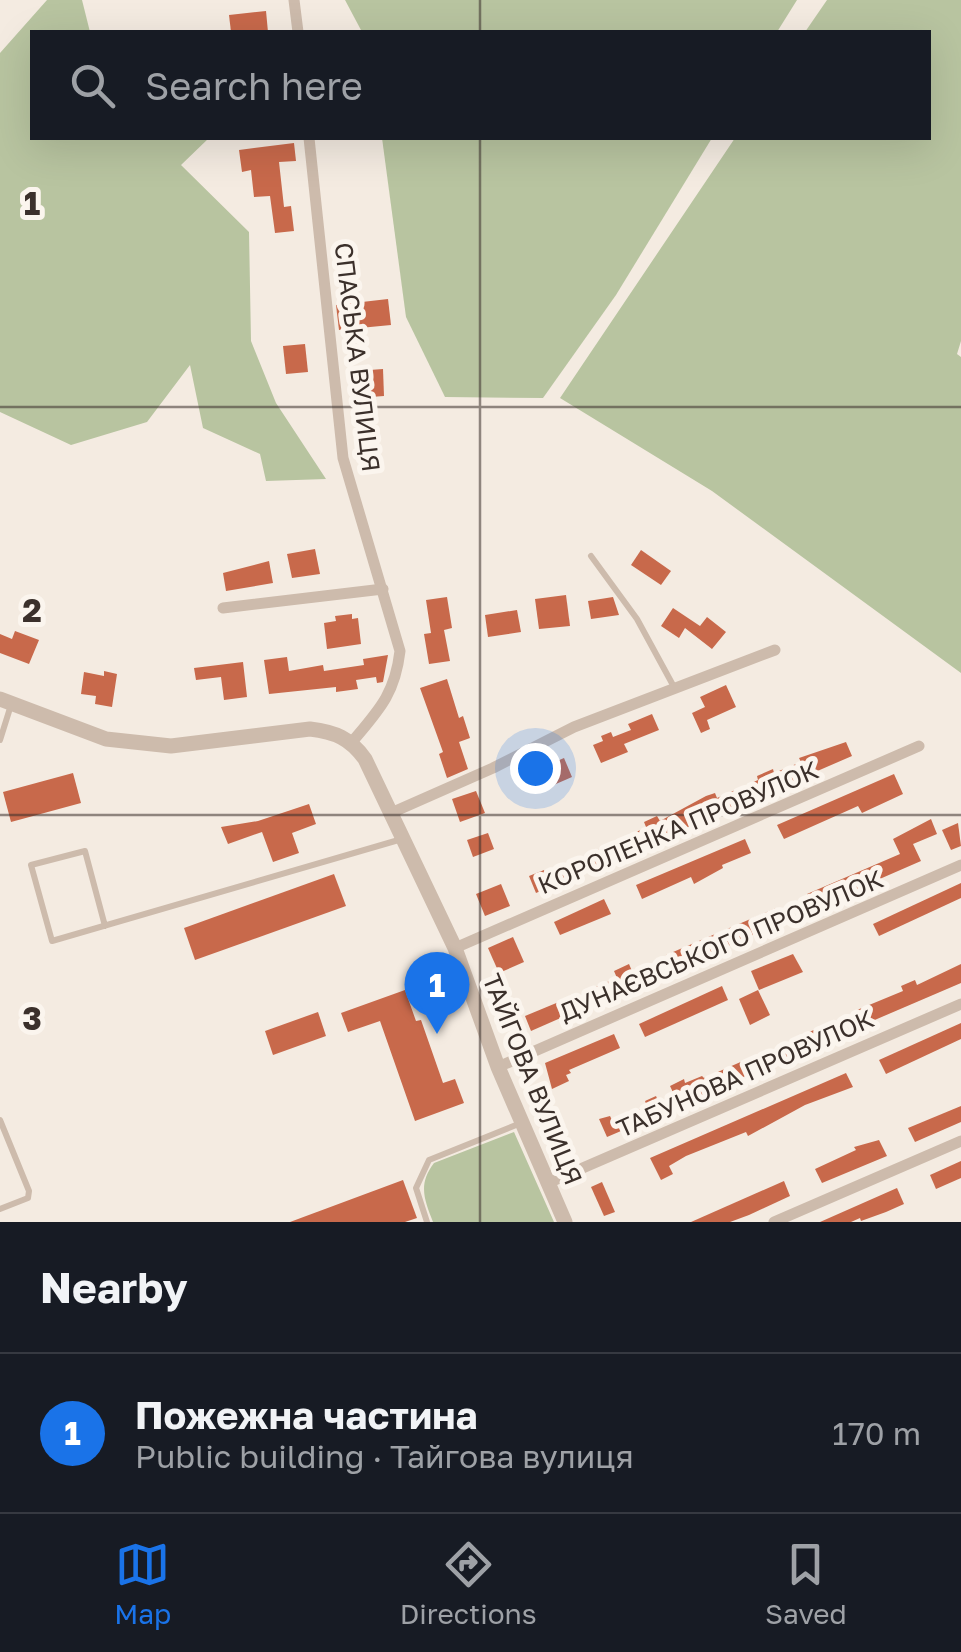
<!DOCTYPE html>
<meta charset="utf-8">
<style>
:root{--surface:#171b24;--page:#242831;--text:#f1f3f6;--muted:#9ea1a6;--line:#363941;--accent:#1a73e8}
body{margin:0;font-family:"Golos Text",sans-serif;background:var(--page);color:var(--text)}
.you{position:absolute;left:535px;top:768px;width:35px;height:35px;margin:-25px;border:8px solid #fff;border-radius:50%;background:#1a73e8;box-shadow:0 0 0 15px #1a73e833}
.badge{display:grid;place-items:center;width:65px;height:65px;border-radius:50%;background:var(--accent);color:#fff;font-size:32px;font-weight:700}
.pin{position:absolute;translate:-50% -82px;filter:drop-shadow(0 2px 5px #0008)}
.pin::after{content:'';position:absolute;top:52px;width:35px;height:30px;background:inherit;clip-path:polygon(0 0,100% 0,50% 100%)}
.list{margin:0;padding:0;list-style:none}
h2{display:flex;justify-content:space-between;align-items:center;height:130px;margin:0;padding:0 40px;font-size:42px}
h2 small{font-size:32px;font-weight:400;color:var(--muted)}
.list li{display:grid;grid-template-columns:65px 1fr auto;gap:30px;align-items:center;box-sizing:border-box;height:160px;padding:0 40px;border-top:2px solid var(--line)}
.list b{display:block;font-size:38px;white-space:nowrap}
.list p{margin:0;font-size:32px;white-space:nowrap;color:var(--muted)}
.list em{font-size:32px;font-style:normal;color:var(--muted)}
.icon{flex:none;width:55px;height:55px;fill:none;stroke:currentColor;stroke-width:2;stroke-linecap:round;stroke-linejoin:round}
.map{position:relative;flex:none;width:961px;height:1222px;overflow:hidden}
.search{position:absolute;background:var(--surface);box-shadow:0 10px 40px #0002;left:30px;right:30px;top:30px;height:110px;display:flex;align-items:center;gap:25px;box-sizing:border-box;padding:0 35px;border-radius:0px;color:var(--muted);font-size:38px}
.sheet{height:290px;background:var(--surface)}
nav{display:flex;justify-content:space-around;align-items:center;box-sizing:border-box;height:140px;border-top:2px solid var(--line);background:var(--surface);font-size:28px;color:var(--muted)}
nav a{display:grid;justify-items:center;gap:5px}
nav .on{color:var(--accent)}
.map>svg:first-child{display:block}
.green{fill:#b8c4a0}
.building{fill:#c8694b}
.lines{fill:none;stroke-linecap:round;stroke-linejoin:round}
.service{stroke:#cdbbac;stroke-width:6}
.minor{stroke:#cdbbac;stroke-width:11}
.tertiary{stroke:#cdbbac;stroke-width:15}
.grid{fill:none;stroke:#3b302b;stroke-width:2.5;stroke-opacity:0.55}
.labels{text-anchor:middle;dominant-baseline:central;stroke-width:10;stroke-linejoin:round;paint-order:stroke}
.street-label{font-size:25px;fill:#3b302b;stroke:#fbf5ee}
.grid-label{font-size:32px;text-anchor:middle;font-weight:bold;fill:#3b302b;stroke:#fbf5ee;stroke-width:10;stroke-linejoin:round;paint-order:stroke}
</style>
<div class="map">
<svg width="961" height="1222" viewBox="0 0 961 1222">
<rect width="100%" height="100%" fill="#f4ebe1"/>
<!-- green -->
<g class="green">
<path d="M47 0H82L90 32H32V138H209L181 165 249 232 251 341 276 403 326 479 266 481 260 454 203 428 190 365 147 422 71 445 0 412V53Z"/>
<path d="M345 0H797L777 32H362Z"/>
<path d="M827 0H961V341L957 354 961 357V673L712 491 560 398 735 138H928V32H805Z"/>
<path d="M382 138H712L616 295 543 398 445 397 406 317Z"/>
<path d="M514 1132 554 1222H433C424 1199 418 1184 434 1163Z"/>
</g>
<!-- building -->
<g class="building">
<path d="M266 11 268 32H231L229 15Z"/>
<path d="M294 143 296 161 279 162 284 207 291 206 294 231 275 233 270 196 254 197 251 170 242 172 239 150Z"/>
<path d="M388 299 391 325 339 330 336 305Z"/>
<path d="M305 344 308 372 286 374 283 346Z"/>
<path d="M383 369 384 396 357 398 356 371Z"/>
<path d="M315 549 320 574 292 578 287 554Z"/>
<path d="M641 550 671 571 661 585 631 565Z"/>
<path d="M269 561 273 583 226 591 223 573Z"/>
<path d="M566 595 570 626 539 629 535 599Z"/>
<path d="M447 597 452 628 444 630 450 661 429 664 424 634 431 633 426 600Z"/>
<path d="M613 597 619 615 591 619 588 601Z"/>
<path d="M673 608 700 626 707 617 726 632 712 649 685 628 679 638 661 626Z"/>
<path d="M517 610 521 632 488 637 485 615Z"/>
<path d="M352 614V619L358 618 361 644 327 649 324 623 336 621 335 616Z"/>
<path d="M15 631 39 640 29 664 0 653V634L12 639Z"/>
<path d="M388 655 383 682 377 683 376 677 356 680 358 689 336 692V687L269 694 264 660 287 657 289 671 323 665 324 671 364 665 363 659Z"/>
<path d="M243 662 247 697 224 700 221 677 196 680 194 668Z"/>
<path d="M104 671 117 674 112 707 95 704 96 696 81 694 84 672 104 676Z"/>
<path d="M447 679 459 718 463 716 470 738 459 742 468 769 447 778 439 754 443 752 420 688Z"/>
<path d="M726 685 736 707 707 720 710 729 701 733 692 713 705 707 700 697Z"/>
<path d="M652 714 659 730 624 744 628 752 601 763 593 745 603 741 601 736 611 732 613 737 631 730 628 724Z"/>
<path d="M846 742 852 756 536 893 529 876 544 870 545 873 621 840 646 827 644 822 657 816 660 821 706 796 715 793 717 798 758 780 757 776 773 769 774 773 801 762 799 758Z"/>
<path d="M564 758 572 777 549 787 541 768Z"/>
<path d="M73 773 81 803 11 822 3 792Z"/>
<path d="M894 774 903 794 862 813 858 806 784 839 777 825Z"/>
<path d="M476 791 485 813 460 822 452 799Z"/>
<path d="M309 804 316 824 292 833 299 853 273 862 262 832 228 844 221 827 258 821Z"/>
<path d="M931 819 937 834 913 844 921 861 813 908 807 894 900 854 893 839Z"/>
<path d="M958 823 961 846 951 850 942 830Z"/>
<path d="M488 833 494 849 473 857 467 840Z"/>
<path d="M745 839 751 853 722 865 723 868 694 884 691 877 642 899 636 885Z"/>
<path d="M334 874 346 906 195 960 184 928Z"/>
<path d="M961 883V898L879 936 873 924Z"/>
<path d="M501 884 510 906 485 916 476 894Z"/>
<path d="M604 899 611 914 560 935 554 922Z"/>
<path d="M776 908 783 922 673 970 666 955Z"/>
<path d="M513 937 524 962 499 973 488 948Z"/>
<path d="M793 954 803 972 759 990 751 971Z"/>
<path d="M629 964 638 985 594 1004 588 990 617 978 614 971Z"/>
<path d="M961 964V983L863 1025 857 1010 903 991 901 986 915 980 917 985Z"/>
<path d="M722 986 728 1000 645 1037 639 1024Z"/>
<path d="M405 990 416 1021 421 1020 443 1083 455 1079 464 1103 415 1121 380 1021 348 1032 341 1013Z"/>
<path d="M758 990 770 1015 750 1025 739 999Z"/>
<path d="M566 999 572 1013 531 1031 525 1016Z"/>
<path d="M318 1012 326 1036 273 1055 265 1031Z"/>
<path d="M961 1023V1039L886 1074 879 1060Z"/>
<path d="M826 1025 831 1039 679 1105 670 1086 684 1079 685 1083 702 1076 704 1078 752 1057 753 1060 811 1036 809 1032Z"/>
<path d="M614 1034 620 1048 569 1070 571 1073 566 1075 569 1081 552 1089 545 1063Z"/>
<path d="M846 1073 853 1087 805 1105 748 1136 746 1132 686 1156 669 1166 673 1174 661 1180 650 1158Z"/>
<path d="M656 1096 663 1113 607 1137 599 1119 610 1116 613 1122 647 1106 645 1101Z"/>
<path d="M961 1106V1122L915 1142 908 1128Z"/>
<path d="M879 1140 887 1156 822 1183 815 1169 856 1150 854 1147Z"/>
<path d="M961 1161V1178L936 1189 930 1175Z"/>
<path d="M403 1180 417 1218 405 1222H290Z"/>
<path d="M784 1181 790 1196 749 1215 730 1222H691Z"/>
<path d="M602 1182 615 1212 604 1216 591 1187Z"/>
<path d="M897 1188 904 1204 886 1212 861 1221 860 1218 851 1222H820Z"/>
</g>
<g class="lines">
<!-- service -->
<g class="service">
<path d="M591 556 637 619 674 687"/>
<path d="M0 740 11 705"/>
<path d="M105 926 85 851 31 865 52 941 402 839"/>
<path d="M0 1120 29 1191 28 1198 0 1209"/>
<path d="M427 1222 416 1188 429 1160 521 1123"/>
</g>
<!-- minor -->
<g class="minor">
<path d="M294 0 298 32"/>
<path d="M309 138 343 458 400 651C395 694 379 710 352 742"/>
<path d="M223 608 383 589"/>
<path d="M391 813 493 768 574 727 775 650"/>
<path d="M455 948 919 746"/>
<path d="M498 1067 961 865"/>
<path d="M548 1183 961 1004"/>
<path d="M774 1222 961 1141"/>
</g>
<!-- tertiary -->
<path class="tertiary" d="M0 699 106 739 171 746 310 729C335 732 350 738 365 759L455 948 498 1067 565 1222"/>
</g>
<!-- grid -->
<path class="grid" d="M480 0V32M480 138V1222M0 407H961M0 815H961"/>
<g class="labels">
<!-- street labels -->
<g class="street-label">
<text transform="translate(358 357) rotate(83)">СПАСЬКА ВУЛИЦЯ</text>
<text transform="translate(678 827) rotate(-23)">КОРОЛЕНКА ПРОВУЛОК</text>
<text transform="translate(721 945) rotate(-23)">ДУНАЄВСЬКОГО ПРОВУЛОК</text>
<text transform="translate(745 1073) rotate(-24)">ТАБУНОВА ПРОВУЛОК</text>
<text transform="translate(533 1079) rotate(68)">ТАЙГОВА ВУЛИЦЯ</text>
</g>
</g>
<g class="grid-label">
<text x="32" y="215">1</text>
<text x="32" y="622">2</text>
<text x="32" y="1030">3</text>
</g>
</svg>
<div class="you"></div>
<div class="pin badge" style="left:437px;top:1034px">1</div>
<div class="search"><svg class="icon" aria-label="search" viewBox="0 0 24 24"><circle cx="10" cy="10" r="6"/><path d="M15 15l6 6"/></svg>Search here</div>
</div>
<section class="sheet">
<h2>Nearby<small></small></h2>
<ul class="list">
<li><span class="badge">1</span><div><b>Пожежна частина</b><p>Public building · Тайгова вулиця</p></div><em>170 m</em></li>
</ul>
</section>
<nav>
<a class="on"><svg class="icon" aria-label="map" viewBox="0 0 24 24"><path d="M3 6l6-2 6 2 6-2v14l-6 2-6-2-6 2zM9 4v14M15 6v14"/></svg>Map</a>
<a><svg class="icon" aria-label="directions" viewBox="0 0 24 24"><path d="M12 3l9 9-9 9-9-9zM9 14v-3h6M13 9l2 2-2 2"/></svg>Directions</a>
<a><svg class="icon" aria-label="saved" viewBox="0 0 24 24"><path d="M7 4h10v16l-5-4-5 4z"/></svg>Saved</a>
</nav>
